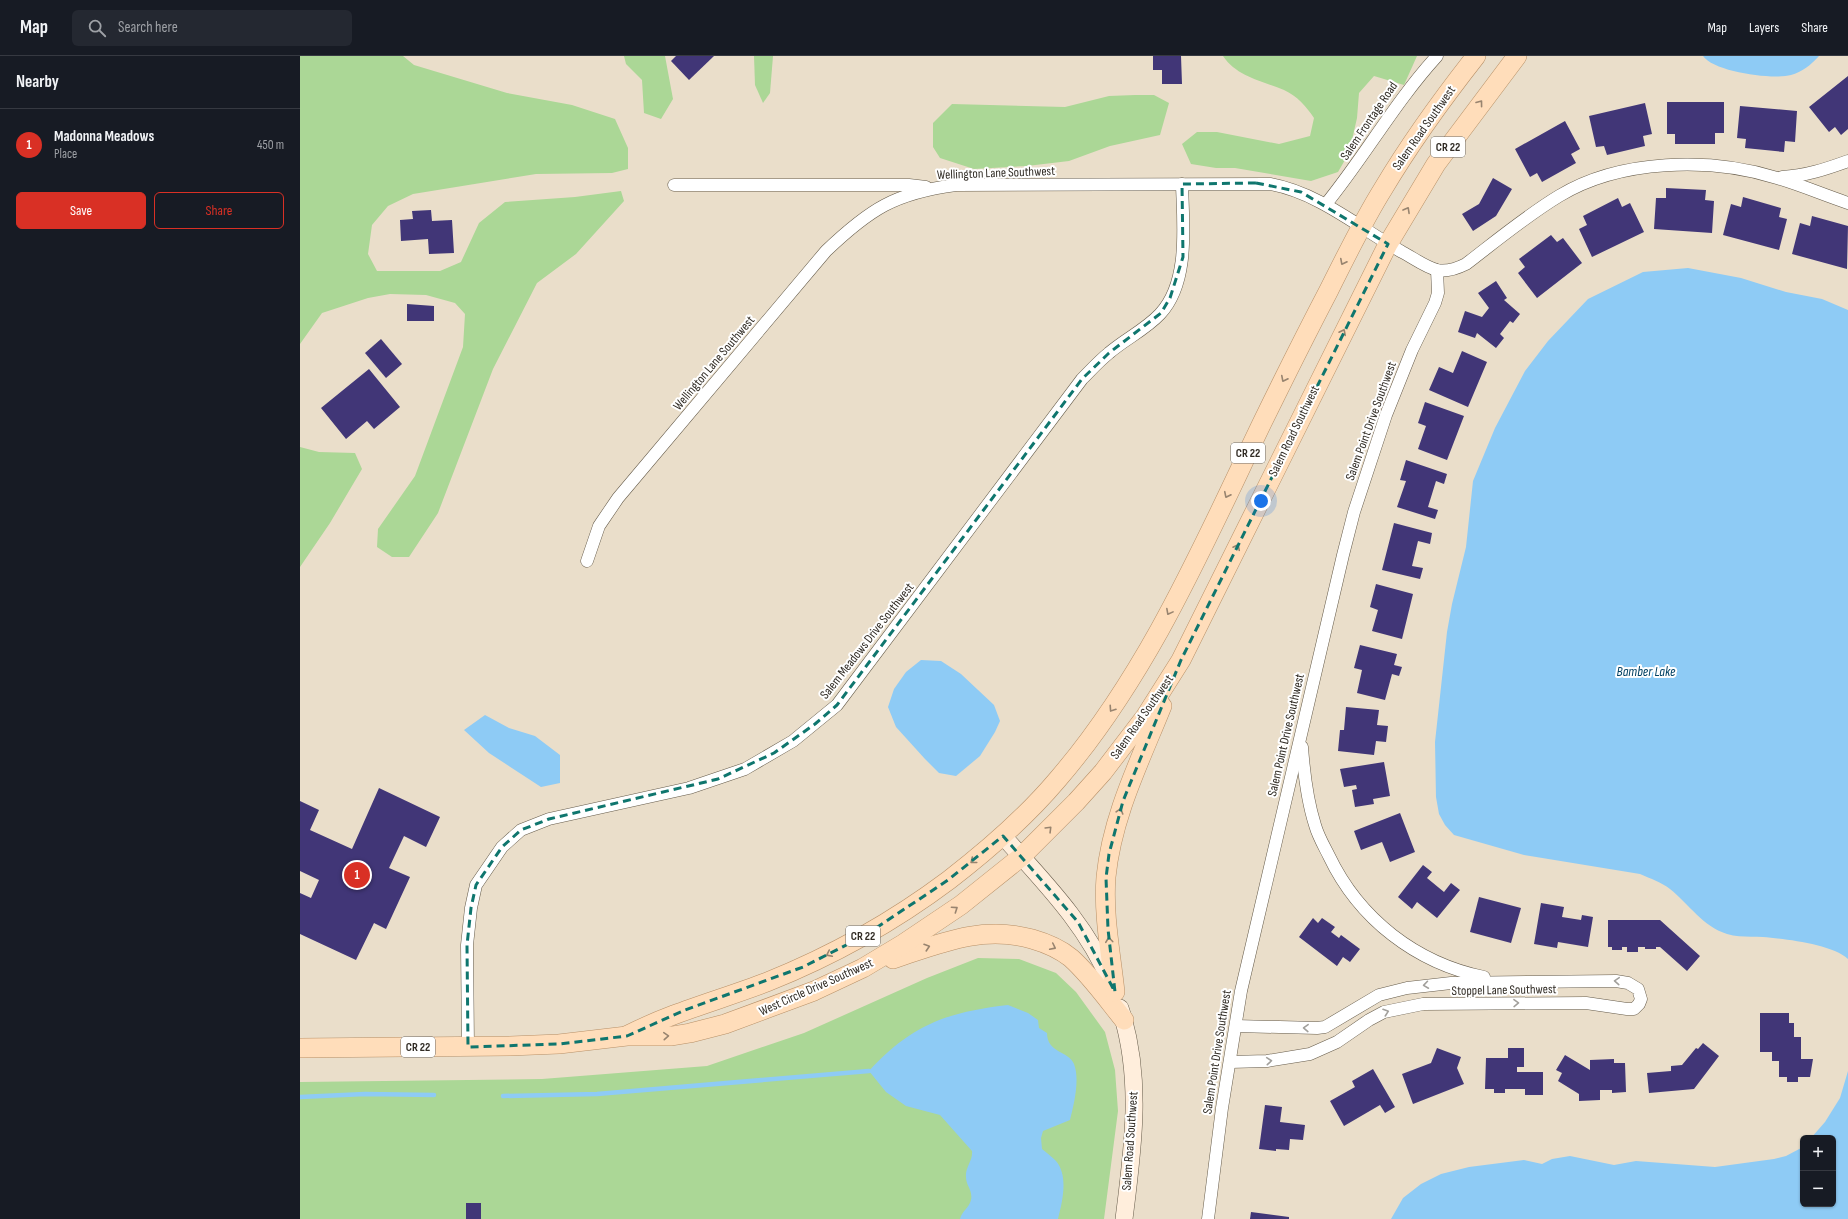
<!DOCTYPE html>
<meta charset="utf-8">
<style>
:root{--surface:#171b24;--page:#242831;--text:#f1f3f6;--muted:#9ea1a6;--line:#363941;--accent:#d93025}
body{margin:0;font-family:"Sofia Sans Condensed",sans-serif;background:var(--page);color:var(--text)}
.controls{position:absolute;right:12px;bottom:12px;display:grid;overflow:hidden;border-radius:6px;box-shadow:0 1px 3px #0004}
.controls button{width:36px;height:36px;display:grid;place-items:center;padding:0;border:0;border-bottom:1px solid var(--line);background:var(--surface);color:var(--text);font:20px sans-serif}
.you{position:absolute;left:961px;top:445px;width:14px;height:14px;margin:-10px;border:3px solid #fff;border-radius:50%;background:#1a73e8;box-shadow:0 0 0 6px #1a73e833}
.badge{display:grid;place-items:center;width:26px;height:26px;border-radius:50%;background:var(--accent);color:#fff;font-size:13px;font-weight:700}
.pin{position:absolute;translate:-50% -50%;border:2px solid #fff;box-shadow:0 1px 4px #0006}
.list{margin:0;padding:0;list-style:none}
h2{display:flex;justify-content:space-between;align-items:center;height:52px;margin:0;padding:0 16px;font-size:17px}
h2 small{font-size:13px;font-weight:400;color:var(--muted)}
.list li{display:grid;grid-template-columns:26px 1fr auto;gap:12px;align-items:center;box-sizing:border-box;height:72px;padding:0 16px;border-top:1px solid var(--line)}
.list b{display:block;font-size:15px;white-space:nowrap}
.list p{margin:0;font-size:13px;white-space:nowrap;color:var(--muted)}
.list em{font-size:13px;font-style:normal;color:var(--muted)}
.actions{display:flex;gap:8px;padding:12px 16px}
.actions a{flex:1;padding:9px 0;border:1px solid var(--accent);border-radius:6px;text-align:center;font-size:14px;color:var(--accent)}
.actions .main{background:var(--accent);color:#fff}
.icon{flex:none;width:22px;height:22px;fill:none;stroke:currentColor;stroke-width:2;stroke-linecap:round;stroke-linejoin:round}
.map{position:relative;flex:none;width:1548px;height:1163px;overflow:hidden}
header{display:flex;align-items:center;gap:24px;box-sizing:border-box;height:56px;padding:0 20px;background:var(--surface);border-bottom:1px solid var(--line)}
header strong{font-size:19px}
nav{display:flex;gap:22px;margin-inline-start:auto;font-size:14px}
.search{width:280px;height:36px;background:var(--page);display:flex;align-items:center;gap:10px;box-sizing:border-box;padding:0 14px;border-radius:6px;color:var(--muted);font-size:15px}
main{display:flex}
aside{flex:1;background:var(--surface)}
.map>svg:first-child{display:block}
.green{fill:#abd796}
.water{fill:#8ecbf5}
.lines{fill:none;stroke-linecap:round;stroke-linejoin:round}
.stream{stroke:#8ecbf5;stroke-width:4.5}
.building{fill:#413677}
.street-casing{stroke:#655b4a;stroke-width:13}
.secondary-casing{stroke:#655b4a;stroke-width:18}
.primary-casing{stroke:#b79068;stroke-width:20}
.street{stroke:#fff;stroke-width:12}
.secondary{stroke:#ffeedc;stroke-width:17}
.primary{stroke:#ffddba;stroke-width:19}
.oneway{stroke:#98846f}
.oneway2{stroke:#a2a09c}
.marked{fill:none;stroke:#0f766e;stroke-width:3;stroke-dasharray:8 5;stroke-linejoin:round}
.labels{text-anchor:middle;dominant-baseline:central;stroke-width:4;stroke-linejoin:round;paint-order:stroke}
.shield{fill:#fff;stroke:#6e6b66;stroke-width:1}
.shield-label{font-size:12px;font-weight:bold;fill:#302b24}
.street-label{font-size:13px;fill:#302b24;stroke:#fff}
.water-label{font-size:14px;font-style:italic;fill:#004163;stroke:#fff}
</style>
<header>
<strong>Map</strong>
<div class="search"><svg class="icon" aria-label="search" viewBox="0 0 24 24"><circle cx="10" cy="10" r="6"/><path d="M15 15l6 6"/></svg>Search here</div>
<nav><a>Map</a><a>Layers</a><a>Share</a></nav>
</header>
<main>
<aside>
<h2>Nearby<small></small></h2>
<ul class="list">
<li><span class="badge">1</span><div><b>Madonna Meadows</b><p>Place</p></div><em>450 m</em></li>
</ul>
<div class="actions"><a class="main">Save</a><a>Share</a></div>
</aside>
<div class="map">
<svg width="1548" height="1163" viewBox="0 0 1548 1163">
<rect width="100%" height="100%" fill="#eadeca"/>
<!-- green -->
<g class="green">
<path d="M0 0H103L114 9 207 37 272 49 315 63 328 92V113L312 117 236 118 113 138 88 150 72 169 68 198 77 215H140L161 206 179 167 205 146 275 141 321 135 324 145 276 198 237 227 193 313 138 457 109 501H92L77 491 78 473 115 420 163 291 165 258 155 247 126 239 90 238 68 242 22 257 0 288Z"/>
<path d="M324 0H365L373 43 361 63 344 57 342 24 326 8Z"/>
<path d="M454 0H473L470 37 463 47 455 29Z"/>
<path d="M923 0H1117L1104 29 1074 20 1059 37 1057 62 1049 97 1038 116 1011 125 935 112H916L891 108 882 88 897 76H917L979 88 1010 80 1014 62C1006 50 997 40 984 34 963 25 937 21 923 0Z"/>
<path d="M835 39H854L869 47 860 79 810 90 769 105 727 110 674 113 640 102 633 91V67L652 48 765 51 809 40Z"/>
<path d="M0 391 19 396 55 397 62 413 30 467 0 511Z"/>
<path d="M678 902 719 903 756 917 776 936 805 976 815 1014 818 1055 804 1163H0V1026L242 1023 407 1010 504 977 627 922Z"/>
</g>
<!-- water -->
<g class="water">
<path d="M1403 0H1519C1511 9 1502 16 1491 19 1473 24 1414 16 1403 0Z"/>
<path d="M1388 212 1441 222 1486 236 1522 243 1548 254V903C1532 888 1485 883 1463 881 1451 880 1439 882 1427 878 1402 870 1390 849 1370 833 1361 826 1351 823 1340 818L1224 799 1154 779 1145 769 1139 758 1136 741 1135 686 1147 576 1152 548 1166 491 1173 425 1195 372 1225 315 1248 285 1288 243 1343 216Z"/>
<path d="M621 604 641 605 661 618 694 649 700 665 695 676 680 700 656 720 639 717 625 703 596 671 588 651 594 633 606 616Z"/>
<path d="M185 659 209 672 235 680 260 699V727L241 731 189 697 164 674Z"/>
<path d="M708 949 728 957 738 964 739 972 747 977C747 997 769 995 774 1008 780 1024 774 1048 770 1064L743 1075 741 1082 742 1093C747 1097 752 1101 756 1105 769 1120 762 1147 758 1163H660C662 1155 669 1152 671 1144 673 1134 666 1130 666 1121 665 1111 673 1105 672 1095L640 1059 606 1050 586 1036 569 1015C611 969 647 956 708 949Z"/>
<path d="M1548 1015V1163H1091L1103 1142 1121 1128 1141 1118 1169 1111 1224 1104 1242 1108 1252 1103 1270 1100 1314 1109 1336 1105 1415 1111 1474 1103 1486 1100 1503 1091V1148H1533V1082H1511L1525 1066 1540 1042Z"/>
</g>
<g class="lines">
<!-- stream -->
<g class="stream">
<path d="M203 1040 297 1038 569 1015"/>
<path d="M0 1041 65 1038 134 1039"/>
</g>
</g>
<!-- building -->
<g class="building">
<path d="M376 0H414L389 24 371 5Z"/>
<path d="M853 0H881L882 28H862V14H853Z"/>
<path d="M1548 20V73L1541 79 1535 71 1529 76 1509 51Z"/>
<path d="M1367 46H1424V77H1415V88H1375V78H1367Z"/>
<path d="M1345 47 1352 78 1343 80 1345 90 1307 99 1304 90 1296 91 1289 60Z"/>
<path d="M1440 50 1497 55 1495 86 1485 85 1484 96 1445 92 1446 83 1437 82Z"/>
<path d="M1265 65 1280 93 1271 98 1276 107 1242 126 1237 117 1230 121 1215 93Z"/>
<path d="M1193 122 1212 133 1196 160 1173 175 1162 158 1179 148Z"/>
<path d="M1366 132 1406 134 1405 144 1414 145 1412 177 1354 173 1356 142H1366Z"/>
<path d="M1443 141 1481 152 1479 161 1487 163 1479 194 1423 179 1431 148 1441 151Z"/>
<path d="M1318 142 1322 151 1330 147 1344 176 1292 201 1279 173 1287 169 1283 160Z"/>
<path d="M131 154 132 165 152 164 154 197 129 198 128 183 101 185 100 164 113 163 112 155Z"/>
<path d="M1512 160 1548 170 1547 213 1492 198 1500 167 1510 170Z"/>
<path d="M1251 179 1257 186 1263 182 1282 207 1237 242 1218 217 1225 211 1219 203Z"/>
<path d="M1196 225 1207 242 1204 244 1220 258 1213 267 1210 265 1200 278 1204 282 1196 292 1177 277 1175 282 1158 276 1165 255 1182 261 1189 252 1178 237Z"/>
<path d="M107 248 134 250V265H107Z"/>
<path d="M81 283 102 308 86 322 65 297Z"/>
<path d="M1162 295 1187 306 1168 351 1129 334 1139 311 1153 317Z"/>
<path d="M69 313 100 351 74 373 67 365 46 383 21 352Z"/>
<path d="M1125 346 1164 360 1147 404 1118 393 1126 370 1118 367Z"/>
<path d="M1106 404 1147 418 1144 428 1136 425 1128 451 1138 454 1135 463 1097 451 1106 425 1100 424Z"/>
<path d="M1094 467 1132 477 1130 488 1118 485 1112 510 1123 512 1120 523 1082 514Z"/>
<path d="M1076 528 1113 538 1102 583 1072 575 1078 554 1070 551Z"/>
<path d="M1060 589 1097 598 1094 609 1102 611 1099 620 1092 618 1085 644 1057 637 1062 614 1054 612Z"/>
<path d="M1046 651 1079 654 1077 669 1088 670 1086 686 1076 685 1074 699 1038 695 1040 674H1044Z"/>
<path d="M1084 706 1090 740 1073 743 1074 748 1055 751 1052 734 1057 733 1056 729 1044 731 1040 713Z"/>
<path d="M79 732 140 761 126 791 104 780 89 812 110 821 86 873 74 867 56 904 0 878V837L11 842 19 824 0 815V745L19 754 10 774 52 793Z"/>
<path d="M1100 757 1115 796 1090 806 1082 786 1061 794 1054 775Z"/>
<path d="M1123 809 1132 816 1127 822 1144 836 1151 827 1160 834 1137 862 1117 846 1112 853 1098 841Z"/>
<path d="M1179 841 1221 852 1211 887 1170 876Z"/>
<path d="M1241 847 1264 851 1262 861 1281 864 1282 859 1293 861 1288 891 1258 886 1257 892 1234 888Z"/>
<path d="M1013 862 1018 867 1022 862 1035 871 1031 876 1039 882 1041 879 1060 893 1050 906 1043 901 1037 910 999 881Z"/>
<path d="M1308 864H1360L1400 900 1387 915 1360 891H1356V893H1345V891H1338V896H1327V891H1322V894H1312V891H1308Z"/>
<path d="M1460 957H1489V967H1494V981H1501V1003H1513L1510 1021H1498V1026H1487V1021H1479V1005H1472V996H1460Z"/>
<path d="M1403 987 1419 1000 1394 1033 1349 1037 1347 1017 1371 1015V1010L1382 1009 1396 992 1398 993Z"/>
<path d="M1137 992 1161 1001 1157 1012 1164 1028 1113 1048 1102 1018 1131 1007Z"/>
<path d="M1208 992H1224V1011H1217V1016H1243V1039H1225V1033H1205V1037H1194V1033H1185L1186 1002H1208Z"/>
<path d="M1265 999 1290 1014V1004L1314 1003V1007H1325L1326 1036 1312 1037V1034H1300V1044L1279 1045V1038L1258 1025 1262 1017 1256 1014Z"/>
<path d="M1073 1013 1095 1051 1085 1057 1080 1049 1044 1070 1030 1045 1055 1031 1052 1025Z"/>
<path d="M965 1049 982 1051 980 1066 1005 1069 1003 1084 990 1083 989 1094 976 1093V1095L959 1093Z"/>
<rect x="166" y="1147" width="15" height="16"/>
<path d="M951 1156 989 1161V1163H950Z"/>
</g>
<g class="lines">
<!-- street casing -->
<g class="street-casing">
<g id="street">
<path d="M1482 121C1505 120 1526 113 1548 105"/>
<path d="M374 129H609L626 131"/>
<path d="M1026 148C1065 100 1095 46 1137 0"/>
<path d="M287 505 299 470 318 442 526 195C570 153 595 137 656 129L970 128C1019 137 1058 171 1102 196 1112 201 1125 211 1137 214 1146 216 1158 212 1166 208 1196 185 1226 160 1259 140 1320 103 1410 101 1477 122 1501 129 1524 139 1548 147"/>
<path d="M1002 691C1004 718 1007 744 1015 769 1018 780 1024 790 1029 800 1059 863 1116 907 1184 921"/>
<path d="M168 991 167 889 171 852 176 829 202 791 221 774 249 763 389 732 445 713 493 685 537 649 782 323C791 314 799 305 809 297 825 283 845 274 860 258 890 226 883 168 882 128"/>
<path d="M930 1006 967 1005 1010 998 1037 986 1069 964 1084 956 1123 948 1286 947 1327 953H1334L1339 948 1341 943 1338 933 1328 927 1316 925 1151 927 1107 932 1079 939 1025 971 1017 972 936 970"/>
<path d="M908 1163 922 1052 941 935 1043 499 1054 456 1086 359 1112 294 1135 247 1138 237 1137 214"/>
</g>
</g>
<!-- secondary casing -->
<g class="secondary-casing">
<g id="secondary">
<path d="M703 780C744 826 787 869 811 927"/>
<path d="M820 952C843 1021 833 1092 824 1163"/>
</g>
</g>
<!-- primary casing -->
<g class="primary-casing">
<g id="primary">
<path d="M593 903C641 887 682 869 732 883 746 887 760 893 771 902 791 920 807 943 824 964"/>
<path d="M815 936C811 898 803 859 806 821 812 760 840 705 862 650"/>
<path d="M328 979C373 956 420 944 467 926 532 900 593 866 649 824 688 794 726 761 758 723 848 618 903 490 962 367 984 322 1006 278 1029 234 1046 200 1063 165 1083 133 1111 86 1143 42 1176 0"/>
<path d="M0 992 210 990 259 988 327 980H372L390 977 425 968 514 935 563 912 603 888 661 849 721 801 776 746 803 716 845 661 881 604 1088 188 1136 108 1217 0"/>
</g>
</g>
<!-- street -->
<use href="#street" class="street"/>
<!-- secondary -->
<use href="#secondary" class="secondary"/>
<!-- primary -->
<use href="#primary" class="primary"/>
</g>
<!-- one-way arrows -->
<defs><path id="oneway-chevron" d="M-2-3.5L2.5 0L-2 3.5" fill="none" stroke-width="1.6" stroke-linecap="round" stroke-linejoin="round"/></defs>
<g class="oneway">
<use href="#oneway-chevron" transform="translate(1180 47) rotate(-53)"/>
<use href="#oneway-chevron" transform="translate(1107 154) rotate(-61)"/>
<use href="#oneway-chevron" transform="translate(1043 206) rotate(117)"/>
<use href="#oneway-chevron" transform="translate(1043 276) rotate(-63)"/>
<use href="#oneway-chevron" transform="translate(984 323) rotate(117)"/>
<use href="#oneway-chevron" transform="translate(927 439) rotate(116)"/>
<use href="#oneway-chevron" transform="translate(937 491) rotate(-64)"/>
<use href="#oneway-chevron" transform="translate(869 556) rotate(118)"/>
<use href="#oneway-chevron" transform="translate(812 653) rotate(124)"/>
<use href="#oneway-chevron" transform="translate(820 755) rotate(-73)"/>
<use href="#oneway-chevron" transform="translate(749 773) rotate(-45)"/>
<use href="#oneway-chevron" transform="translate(673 805) rotate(141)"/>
<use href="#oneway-chevron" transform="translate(655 853) rotate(-34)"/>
<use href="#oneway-chevron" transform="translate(809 884) rotate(-97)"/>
<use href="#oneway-chevron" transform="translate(627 891) rotate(-18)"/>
<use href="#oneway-chevron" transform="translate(753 891) rotate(26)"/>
<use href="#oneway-chevron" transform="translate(529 898) rotate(154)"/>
<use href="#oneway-chevron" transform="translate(366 980) rotate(-4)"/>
</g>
<g class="oneway2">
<use href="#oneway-chevron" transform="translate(1317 925) rotate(-176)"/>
<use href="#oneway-chevron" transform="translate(1126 929) rotate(172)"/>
<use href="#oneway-chevron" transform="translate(1216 947) rotate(-1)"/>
<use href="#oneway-chevron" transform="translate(1086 956) rotate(-19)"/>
<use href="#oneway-chevron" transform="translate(1006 972) rotate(-178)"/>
<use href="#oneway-chevron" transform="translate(969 1005) rotate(-5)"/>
</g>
<!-- marked area -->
<path class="marked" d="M956 127 1001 136 1088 188 881 604 823 745 809 798 806 822 808 873 815 936 778 866 703 780 648 824 564 880 503 911 385 954 327 980 259 988 168 991 167 889 171 852 176 829 202 791 221 774 249 763 418 723 474 697 515 668 537 649 782 323 809 297 861 257 870 242 883 201 882 128Z"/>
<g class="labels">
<!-- shield labels -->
<g class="shield">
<rect x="1131" y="81" width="34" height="20" rx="3"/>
<rect x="931" y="387" width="34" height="20" rx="3"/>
<rect x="546" y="870" width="34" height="20" rx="3"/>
<rect x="101" y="981" width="34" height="20" rx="3"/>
</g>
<g class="shield-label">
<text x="1148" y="91">CR 22</text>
<text x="948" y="397">CR 22</text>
<text x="563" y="880">CR 22</text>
<text x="118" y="991">CR 22</text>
</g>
<!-- street labels -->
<g class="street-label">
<text transform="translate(1069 65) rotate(-56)">Salem Frontage Road</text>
<text transform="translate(1124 72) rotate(-55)">Salem Road Southwest</text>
<text transform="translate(696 117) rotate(-2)">Wellington Lane Southwest</text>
<text transform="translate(414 307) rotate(-50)">Wellington Lane Southwest</text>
<text transform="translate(1071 365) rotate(-70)">Salem Point Drive Southwest</text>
<text transform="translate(994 375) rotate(-64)">Salem Road Southwest</text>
<text transform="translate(567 585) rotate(-52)">Salem Meadows Drive Southwest</text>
<text transform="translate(842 661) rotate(-55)">Salem Road Southwest</text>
<text transform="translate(986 679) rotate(-77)">Salem Point Drive Southwest</text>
<text transform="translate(516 931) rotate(-24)">West Circle Drive Southwest</text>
<text transform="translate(1204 934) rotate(-1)">Stoppel Lane Southwest</text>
<text transform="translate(917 996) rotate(-81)">Salem Point Drive Southwest</text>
<text transform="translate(830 1085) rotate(-86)">Salem Road Southwest</text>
</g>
<!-- water labels -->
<g class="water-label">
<text x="1346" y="615">Bamber Lake</text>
</g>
</g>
</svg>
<div class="controls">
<button>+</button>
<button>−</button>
</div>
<div class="you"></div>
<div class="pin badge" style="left:57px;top:819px">1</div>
</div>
</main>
